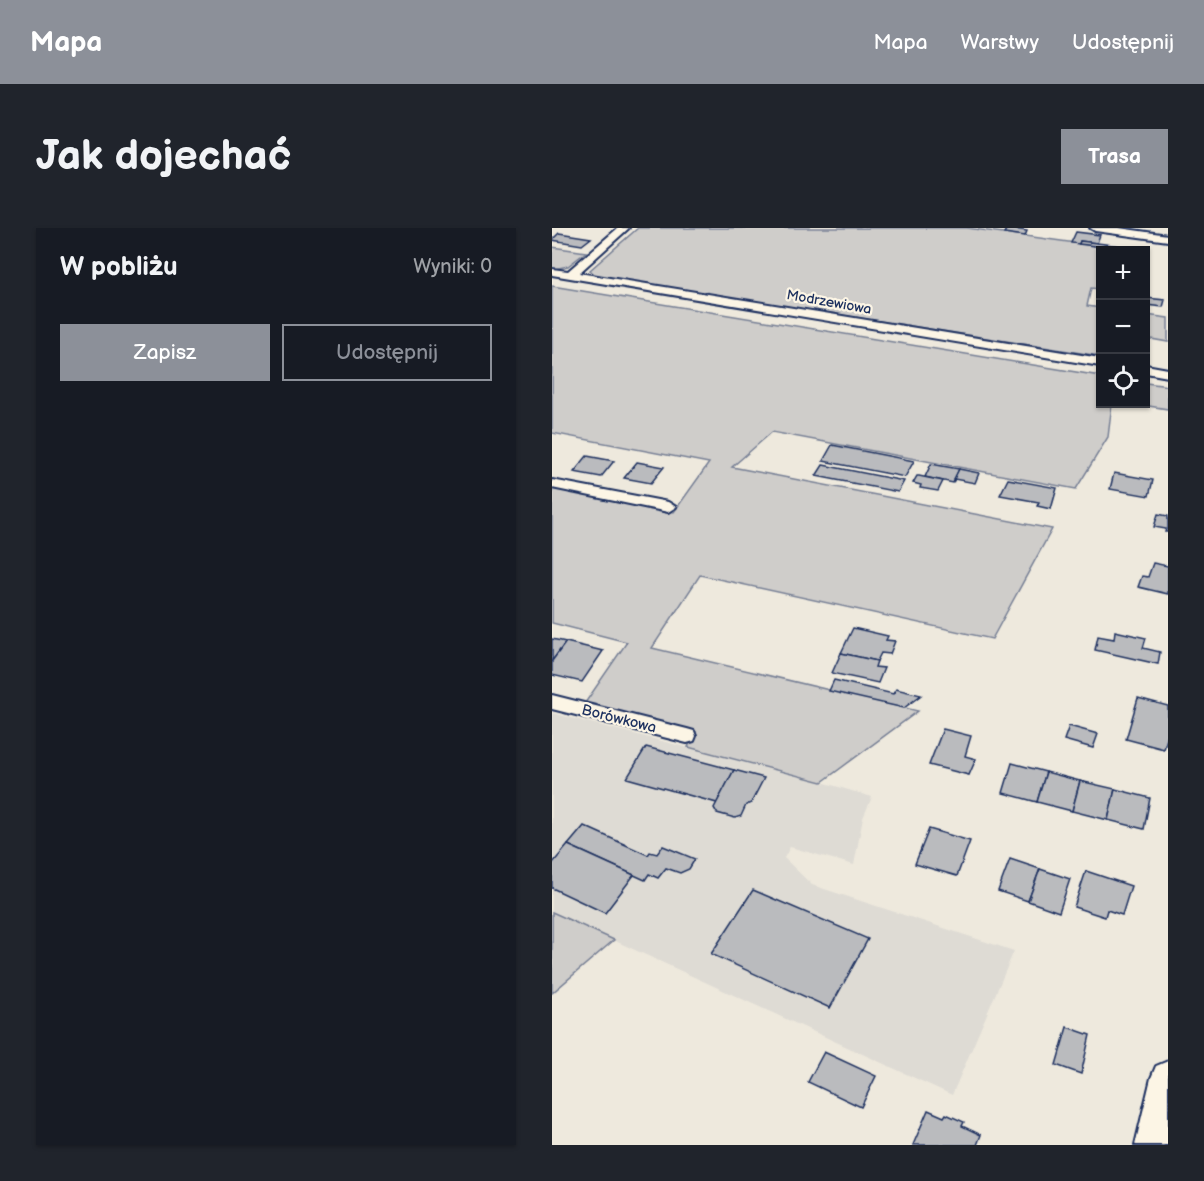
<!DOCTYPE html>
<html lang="pl">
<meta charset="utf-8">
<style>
:root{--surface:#171b24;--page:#20242c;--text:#f1f3f6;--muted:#9ea1a6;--line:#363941;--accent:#8c9099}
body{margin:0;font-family:"Balsamiq Sans",sans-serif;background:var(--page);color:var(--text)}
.controls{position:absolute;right:18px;top:18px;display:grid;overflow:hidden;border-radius:0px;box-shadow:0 2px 4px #0004}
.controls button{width:54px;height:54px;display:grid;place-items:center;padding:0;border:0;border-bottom:2px solid var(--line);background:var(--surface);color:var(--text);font:30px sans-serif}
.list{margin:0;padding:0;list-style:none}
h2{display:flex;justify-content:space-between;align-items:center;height:78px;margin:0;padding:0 24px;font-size:26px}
h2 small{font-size:20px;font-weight:400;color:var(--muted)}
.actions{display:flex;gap:12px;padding:18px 24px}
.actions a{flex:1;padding:14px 0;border:2px solid var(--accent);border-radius:0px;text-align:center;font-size:21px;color:var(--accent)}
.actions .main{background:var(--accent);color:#fff}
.icon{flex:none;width:33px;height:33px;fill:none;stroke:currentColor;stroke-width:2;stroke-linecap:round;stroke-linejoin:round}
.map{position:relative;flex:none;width:616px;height:917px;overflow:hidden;border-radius:0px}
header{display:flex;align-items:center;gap:36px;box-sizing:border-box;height:84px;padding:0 30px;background:var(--accent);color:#fff}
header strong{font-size:28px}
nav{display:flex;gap:33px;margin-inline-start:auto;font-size:21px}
.intro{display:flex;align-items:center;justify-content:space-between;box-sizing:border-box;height:144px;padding:0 36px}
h1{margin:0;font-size:42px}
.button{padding:15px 27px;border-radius:0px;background:var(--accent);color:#fff;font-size:21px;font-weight:700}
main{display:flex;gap:36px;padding:0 36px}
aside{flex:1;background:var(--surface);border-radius:0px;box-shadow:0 2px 4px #0004}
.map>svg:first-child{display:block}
.built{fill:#dedbd4}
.green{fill:#cfcdca;stroke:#757e94;stroke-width:1.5}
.building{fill:#babbbe;stroke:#1b2f5e;stroke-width:1.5}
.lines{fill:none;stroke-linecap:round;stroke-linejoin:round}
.street-casing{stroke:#1b2f5e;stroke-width:4}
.secondary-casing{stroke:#1b2f5e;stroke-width:4}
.street{fill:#fcf5e5;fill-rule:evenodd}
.secondary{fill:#fcf5e5;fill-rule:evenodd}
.labels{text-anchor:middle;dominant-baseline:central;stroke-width:4.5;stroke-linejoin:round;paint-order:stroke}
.far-street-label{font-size:14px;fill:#1b2f5e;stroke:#fcf5e5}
.street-label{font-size:15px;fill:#1b2f5e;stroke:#fcf5e5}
</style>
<header>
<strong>Mapa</strong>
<nav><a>Mapa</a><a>Warstwy</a><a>Udostępnij</a></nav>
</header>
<div class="intro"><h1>Jak dojechać</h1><a class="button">Trasa</a></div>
<main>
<aside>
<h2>W pobliżu<small>Wyniki: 0</small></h2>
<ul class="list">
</ul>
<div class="actions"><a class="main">Zapisz</a><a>Udostępnij</a></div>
</aside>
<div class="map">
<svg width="616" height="917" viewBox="0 0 616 917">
<rect width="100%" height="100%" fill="#eee9dd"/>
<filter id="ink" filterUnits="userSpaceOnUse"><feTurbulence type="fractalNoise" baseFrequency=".0167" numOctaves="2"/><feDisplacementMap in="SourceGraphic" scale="12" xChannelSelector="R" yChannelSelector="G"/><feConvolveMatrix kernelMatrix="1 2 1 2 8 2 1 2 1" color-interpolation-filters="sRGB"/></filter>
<g filter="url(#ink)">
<!-- built -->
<path class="built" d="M0 485 270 554 320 569 311 590 302 637 238 619 232 630 260 657 462 723 400 867 0 684Z"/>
<!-- green -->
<g class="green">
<path d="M86 0H415L574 22H548V61L539 60 535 78 548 80V128L44 48 38 42Z"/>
<path d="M0 19 34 24 16 38 2 41H0Z"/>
<path d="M0 58 548 148V176H560L556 209 524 261 220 204 180 239 500 301 440 411 148 347 100 420 366 483 270 554 136 519 144 504 33 475 75 414 0 395V260L122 284 157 235 0 205Z"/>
<path d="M594 87 616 90V114L594 110Z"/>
<path d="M594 155 616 158V181L584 176H594Z"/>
<path d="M0 684 62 712 0 765Z"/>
</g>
<!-- building -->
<g class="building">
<path d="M455 0 475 3 473 8 452 5Z"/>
<path d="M524 4 548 7 545 15 528 13 527 16 519 15Z"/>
<path d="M7 5 39 10 30 17 0 12Z"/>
<path d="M528 13 545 15 568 18 567 21 527 16Z"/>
<path d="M594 70 613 72 611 79 594 77Z"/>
<path d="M280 217 362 233 353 249 271 233Z"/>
<path d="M35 228 62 233 49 249 22 244Z"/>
<path d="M85 234 112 239 99 255 72 250Z"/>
<path d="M379 236 407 241 401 255 373 249Z"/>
<path d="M271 237 352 253 346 264 264 248Z"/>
<path d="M407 241 427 245 423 255 402 251Z"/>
<path d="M562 245 601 252 597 268 558 261Z"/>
<path d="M365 248H367L391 253 386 263 368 260 369 257 361 255Z"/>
<path d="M456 251 505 260 499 281 485 278 487 274 448 267Z"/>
<path d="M606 286 616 288V304H613L614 301 602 299Z"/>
<path d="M601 335 616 338V366L586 359 590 348 596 349Z"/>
<path d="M301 400 336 408 334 412 343 413 338 426 329 425 325 433 289 425Z"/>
<path d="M563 403 594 410 591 420 608 424 606 436 543 422 546 408 562 411Z"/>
<path d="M0 411 14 414 0 433Z"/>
<path d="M14 414 51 423 30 454 0 447V433Z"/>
<path d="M289 425 325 433 323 439 332 440 326 455 280 445Z"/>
<path d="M282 452 341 466 344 461 369 467 352 480 277 463Z"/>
<path d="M586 470 616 478V507L612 521 574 511Z"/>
<path d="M517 498 546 506 541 520 512 512Z"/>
<path d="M391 501 419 508 413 528 424 531 417 547 377 537Z"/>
<path d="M94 519 182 542 165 575 75 550Z"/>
<path d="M460 535 494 544 485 574 451 565Z"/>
<path d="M182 542 212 550 199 575 194 577 189 588 183 590 165 585 162 580Z"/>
<path d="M494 544 528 553 520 583 485 574Z"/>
<path d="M528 553 563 561 556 592 520 583Z"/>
<path d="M563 561 598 570 592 601 556 592Z"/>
<path d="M32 598 96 627 98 624 105 626 111 618 143 631 137 641 128 645 114 640 106 650 97 646 93 652 16 617Z"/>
<path d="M377 601 418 613 405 648 363 636Z"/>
<path d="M16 617 82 647 53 685 0 660V636Z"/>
<path d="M458 631 488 641 476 673 446 663Z"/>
<path d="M488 641 518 651 507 684 476 673Z"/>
<path d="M534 643 579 658 570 687 555 682 553 689 522 679Z"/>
<path d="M201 662 316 711 278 780 159 726Z"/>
<path d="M515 799 538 807 529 846 504 837Z"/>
<path d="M272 824 324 848 309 879 256 854Z"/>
<path d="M376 882 392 889 394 886 412 894 410 898 429 907 425 917H361Z"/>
</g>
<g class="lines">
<!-- street casing -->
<g class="street-casing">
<g id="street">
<path d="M66 0H77L27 45 548 130V138L0 47V41L16 43Z"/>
<path d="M538 0H567L616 7V13L543 3Z"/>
<path d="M594 137 616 141V149L594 145Z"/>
<path d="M0 252 116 274 124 279 116 284 0 260Z"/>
<path d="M0 467 135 501 142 503 144 508 142 513 135 515 0 481Z"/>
</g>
</g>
<!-- secondary casing -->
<g class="secondary-casing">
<path id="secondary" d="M616 833V917H583L599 850 604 838Z"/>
</g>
<!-- street -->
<use href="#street" class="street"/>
<!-- secondary -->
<use href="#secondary" class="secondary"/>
</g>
</g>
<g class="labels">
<!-- far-street labels -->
<g class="far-street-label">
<text transform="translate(277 74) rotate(10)">Modrzewiowa</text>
</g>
<!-- street labels -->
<g class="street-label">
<text transform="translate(67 491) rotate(14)">Borówkowa</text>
</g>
</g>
</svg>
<div class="controls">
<button>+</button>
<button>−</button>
<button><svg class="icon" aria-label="locate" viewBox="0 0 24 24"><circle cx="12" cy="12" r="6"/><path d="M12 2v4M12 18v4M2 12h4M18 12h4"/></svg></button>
</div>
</div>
</main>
